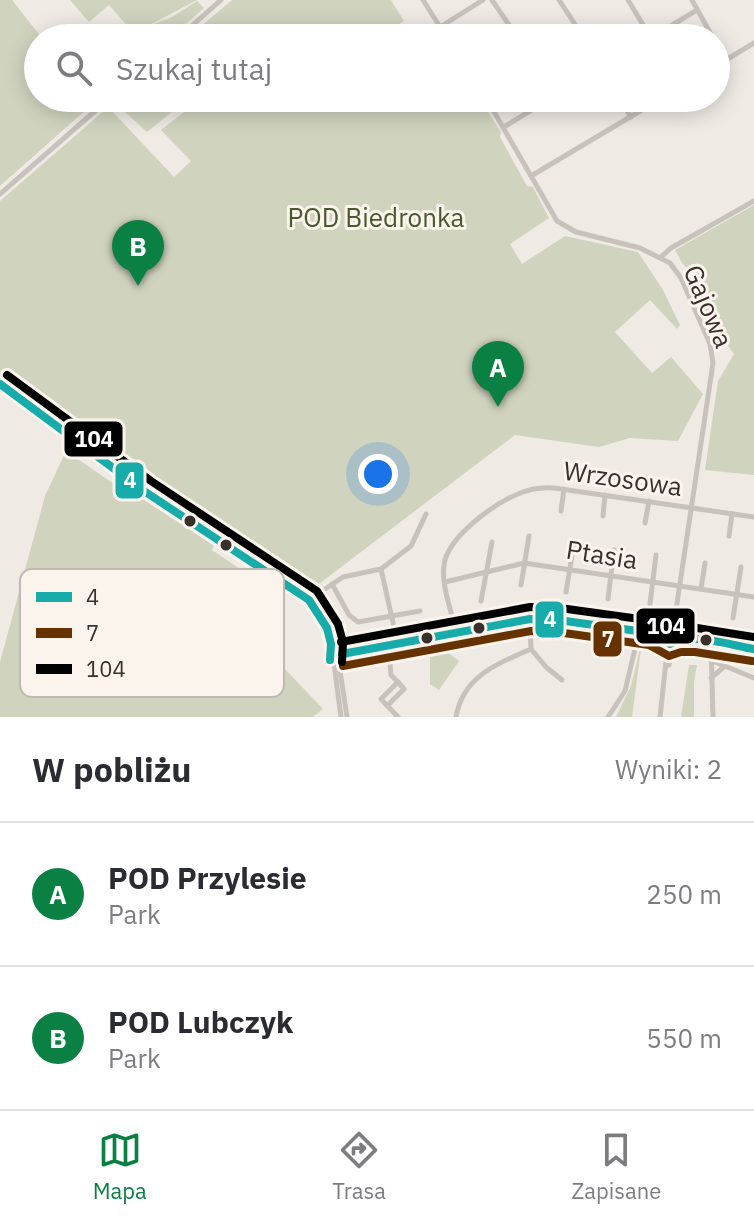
<!DOCTYPE html>
<html lang="pl">
<meta charset="utf-8">
<style>
:root{--surface:#fff;--page:#f7f7f7;--text:#2b2b33;--muted:#7c7c81;--line:#e1e1e2;--accent:#0b8043}
body{margin:0;font-family:"IBM Plex Sans",sans-serif;background:var(--page);color:var(--text)}
.you{position:absolute;left:378px;top:474px;width:28px;height:28px;margin:-20px;border:6px solid #fff;border-radius:50%;background:#1a73e8;box-shadow:0 0 0 12px #1a73e833}
.badge{display:grid;place-items:center;width:52px;height:52px;border-radius:50%;background:var(--accent);color:#fff;font-size:26px;font-weight:700}
.pin{position:absolute;translate:-50% -66px;filter:drop-shadow(0 2px 4px #0008)}
.pin::after{content:'';position:absolute;top:42px;width:28px;height:24px;background:inherit;clip-path:polygon(0 0,100% 0,50% 100%)}
.list{margin:0;padding:0;list-style:none}
h2{display:flex;justify-content:space-between;align-items:center;height:104px;margin:0;padding:0 32px;font-size:34px}
h2 small{font-size:26px;font-weight:400;color:var(--muted)}
.list li{display:grid;grid-template-columns:52px 1fr auto;gap:24px;align-items:center;box-sizing:border-box;height:144px;padding:0 32px;border-top:2px solid var(--line)}
.list b{display:block;font-size:30px;white-space:nowrap}
.list p{margin:0;font-size:26px;white-space:nowrap;color:var(--muted)}
.list em{font-size:26px;font-style:normal;color:var(--muted)}
.icon{flex:none;width:44px;height:44px;fill:none;stroke:currentColor;stroke-width:2;stroke-linecap:round;stroke-linejoin:round}
.map{position:relative;flex:none;width:754px;height:717px;overflow:hidden}
.search{position:absolute;background:var(--surface);box-shadow:0 4px 20px #0003;left:24px;right:24px;top:24px;height:88px;display:flex;align-items:center;gap:20px;box-sizing:border-box;padding:0 28px;border-radius:44px;color:var(--muted);font-size:30px}
.sheet{height:392px;background:var(--surface)}
nav{display:flex;justify-content:space-around;align-items:center;box-sizing:border-box;height:112px;border-top:2px solid var(--line);background:var(--surface);font-size:22px;color:var(--muted)}
nav a{display:grid;justify-items:center;gap:4px}
nav .on{color:var(--accent)}
.map>svg:first-child{display:block}
.green{fill:#d0d4bf}
.lines{fill:none;stroke-linecap:round;stroke-linejoin:round}
.minor{stroke:#c8c2bd;stroke-width:5}
.bus-1-casing{stroke:#faf4ed;stroke-width:14}
.bus-2-casing{stroke:#faf4ed;stroke-width:14}
.bus-3-casing{stroke:#faf4ed;stroke-width:14}
.bus-1{stroke:#17acaa;stroke-width:8}
.bus-2{stroke:#630;stroke-width:8}
.bus-3{stroke:#000;stroke-width:8}
.bus-dot{fill:#3a302b;stroke:#faf4ed;stroke-width:3}
.labels{text-anchor:middle;dominant-baseline:central;stroke-width:6;stroke-linejoin:round;paint-order:stroke}
.park-label{font-size:26px;fill:#48582f;stroke:#faf4ed}
.street-label{font-size:26px;fill:#3a302b;stroke:#faf4ed}
.key{fill:#faf4ed;stroke:#c0b9b3;stroke-width:2}
.key-label{font-size:22px;fill:#3a302b}
.line-badge{stroke:#faf4ed;stroke-width:3}
.badge-label{font-size:22px;text-anchor:middle;font-weight:bold;fill:#fff}
</style>
<div class="map">
<svg width="754" height="717" viewBox="0 0 754 717">
<rect width="100%" height="100%" fill="#efeae4"/>
<!-- green -->
<g class="green">
<path d="M0 0H12L42 38H38V98H96L97 100 0 186Z"/>
<path d="M70 0H197L146 27 172 17 197 1 204 8 170 38H117L132 31 109 5 89 22Z"/>
<path d="M232 0H391L404 21 377 38H187Z"/>
<path d="M119 98H189L147 132 114 102Z"/>
<path d="M202 98H261L270 111 290 98H479L501 132 500 137 527 186 533 187 549 218 510 244 522 264 565 236 638 252 663 290 680 325 677 329 650 300 615 332 652 373 671 357 703 394 678 441 630 438 599 447 515 435 311 590 155 487 42 407 41 402 12 378 7 382 0 376V201L106 109 111 110 174 177 191 161 161 130Z"/>
<path d="M754 205V475L705 470 718 381 734 354 704 311 697 290 700 281 682 263 675 250Z"/>
<path d="M66 451 117 486 119 484 214 545 212 550 252 577 255 573 285 592 251 644 283 667 323 709 313 717H0V662L45 496Z"/>
<path d="M642 641 632 717H616L631 686Z"/>
<path d="M440 647 459 661 439 690 430 684V657Z"/>
<path d="M689 665H697L694 682V717H681Z"/>
</g>
<g class="lines">
<!-- minor -->
<g class="minor">
<path d="M423 0 447 38"/>
<path d="M492 0 518 38"/>
<path d="M559 0 584 38"/>
<path d="M628 0 651 38"/>
<path d="M692 0 713 38"/>
<path d="M440 27 483 0"/>
<path d="M178 38 221 0"/>
<path d="M651 38 697 10"/>
<path d="M716 45 723 61"/>
<path d="M716 66 754 43"/>
<path d="M486 98 557 221 576 232 640 248 670 263 681 278 710 344 713 363 673 630"/>
<path d="M619 98 631 117"/>
<path d="M504 127 551 98"/>
<path d="M531 176 662 98"/>
<path d="M0 194 110 98"/>
<path d="M661 257 671 248 754 201"/>
<path d="M0 384C96 460 198 527 301 593L319 612 338 651"/>
<path d="M561 511 564 489"/>
<path d="M603 516 605 495"/>
<path d="M645 523 649 501"/>
<path d="M729 536 732 514"/>
<path d="M381 569 398 645"/>
<path d="M445 582 524 563 754 597"/>
<path d="M332 584 349 615 358 622 420 611"/>
<path d="M521 585 529 536"/>
<path d="M701 589 705 563"/>
<path d="M566 592 574 543"/>
<path d="M608 599 614 550"/>
<path d="M309 600 343 577 381 569 411 546 426 514"/>
<path d="M481 601 492 542"/>
<path d="M650 604 656 555"/>
<path d="M733 618 741 567"/>
<path d="M456 632C452 612 441 586 444 565 447 538 493 504 518 494 529 489 541 487 554 488L754 517"/>
<path d="M654 634 665 638 670 644 678 640H691"/>
<path d="M329 636 330 660"/>
<path d="M711 643 713 717"/>
<path d="M531 649 546 667 562 680"/>
<path d="M383 650 389 652 391 675 398 682"/>
<path d="M342 654 358 653"/>
<path d="M343 660 407 643 530 619 558 620 652 633 673 630C695 644 727 645 754 649"/>
<path d="M710 660 754 678"/>
<path d="M334 664 341 717"/>
<path d="M339 664 347 717"/>
<path d="M669 665 674 644"/>
<path d="M711 678 725 666"/>
<path d="M387 706 404 689 398 682 381 699 398 717"/>
<path d="M456 717C463 676 497 664 531 649L530 619"/>
<path d="M608 717 625 691 639 632"/>
<path d="M660 717 668 643"/>
</g>
<!-- bus-1 casing -->
<g class="bus-1-casing">
<g id="bus-1">
<path d="M0 384 144 491 309 600 327 628 331 644 330 660"/>
<path d="M342 654 530 619 558 620 652 633 665 638 670 644C693 632 729 645 754 649"/>
</g>
</g>
<!-- bus-2 casing -->
<g class="bus-2-casing">
<path id="bus-2" d="M343 666 531 631 557 632 649 645 669 656 681 652H695L752 661"/>
</g>
<!-- bus-3 casing -->
<g class="bus-3-casing">
<g id="bus-3">
<path d="M7 375 151 481 317 591 338 624 343 642 342 662"/>
<path d="M341 642 530 607 560 608 654 621 673 629 697 628 754 637"/>
</g>
</g>
<!-- bus-1 -->
<use href="#bus-1" class="bus-1"/>
<!-- bus-2 -->
<use href="#bus-2" class="bus-2"/>
<!-- bus-3 -->
<use href="#bus-3" class="bus-3"/>
</g>
<!-- markers -->
<g class="bus-dot">
<circle cx="190" cy="521" r="7"/>
<circle cx="226" cy="545" r="7"/>
<circle cx="479" cy="628" r="7"/>
<circle cx="427" cy="638" r="7"/>
<circle cx="706" cy="640" r="7"/>
</g>
<g class="labels">
<!-- park labels -->
<g class="park-label">
<text x="376" y="217">POD Biedronka</text>
</g>
<!-- street labels -->
<g class="street-label">
<text transform="translate(709 306) rotate(67)">Gajowa</text>
<text transform="translate(623 478) rotate(8)">Wrzosowa</text>
<text transform="translate(602 554) rotate(9)">Ptasia</text>
</g>
</g>
<!-- legend -->
<rect x="20" y="569" width="264" height="128" rx="12" class="key"/>
<rect x="36" y="592" width="36" height="10" fill="#17acaa"/>
<rect x="36" y="628" width="36" height="10" fill="#630"/>
<rect x="36" y="664" width="36" height="10" fill="#000"/>
<g class="key-label">
<text x="86" y="605">4</text>
<text x="86" y="641">7</text>
<text x="86" y="677">104</text>
</g>
<g class="line-badge">
<rect x="63" y="420" width="61" height="38" rx="8" fill="#000"/>
<rect x="114" y="461" width="31" height="39" rx="8" fill="#17acaa"/>
<rect x="534" y="600" width="31" height="39" rx="8" fill="#17acaa"/>
<rect x="635" y="607" width="61" height="38" rx="8" fill="#000"/>
<rect x="592" y="620" width="31" height="38" rx="8" fill="#630"/>
</g>
<g class="badge-label">
<text x="94" y="447">104</text>
<text x="130" y="488">4</text>
<text x="550" y="627">4</text>
<text x="666" y="634">104</text>
<text x="608" y="647">7</text>
</g>
</svg>
<div class="you"></div>
<div class="pin badge" style="left:498px;top:407px">A</div>
<div class="pin badge" style="left:138px;top:286px">B</div>
<div class="search"><svg class="icon" aria-label="search" viewBox="0 0 24 24"><circle cx="10" cy="10" r="6"/><path d="M15 15l6 6"/></svg>Szukaj tutaj</div>
</div>
<section class="sheet">
<h2>W pobliżu<small>Wyniki: 2</small></h2>
<ul class="list">
<li><span class="badge">A</span><div><b>POD Przylesie</b><p>Park</p></div><em>250 m</em></li>
<li><span class="badge">B</span><div><b>POD Lubczyk</b><p>Park</p></div><em>550 m</em></li>
</ul>
</section>
<nav>
<a class="on"><svg class="icon" aria-label="map" viewBox="0 0 24 24"><path d="M3 6l6-2 6 2 6-2v14l-6 2-6-2-6 2zM9 4v14M15 6v14"/></svg>Mapa</a>
<a><svg class="icon" aria-label="directions" viewBox="0 0 24 24"><path d="M12 3l9 9-9 9-9-9zM9 14v-3h6M13 9l2 2-2 2"/></svg>Trasa</a>
<a><svg class="icon" aria-label="saved" viewBox="0 0 24 24"><path d="M7 4h10v16l-5-4-5 4z"/></svg>Zapisane</a>
</nav>
